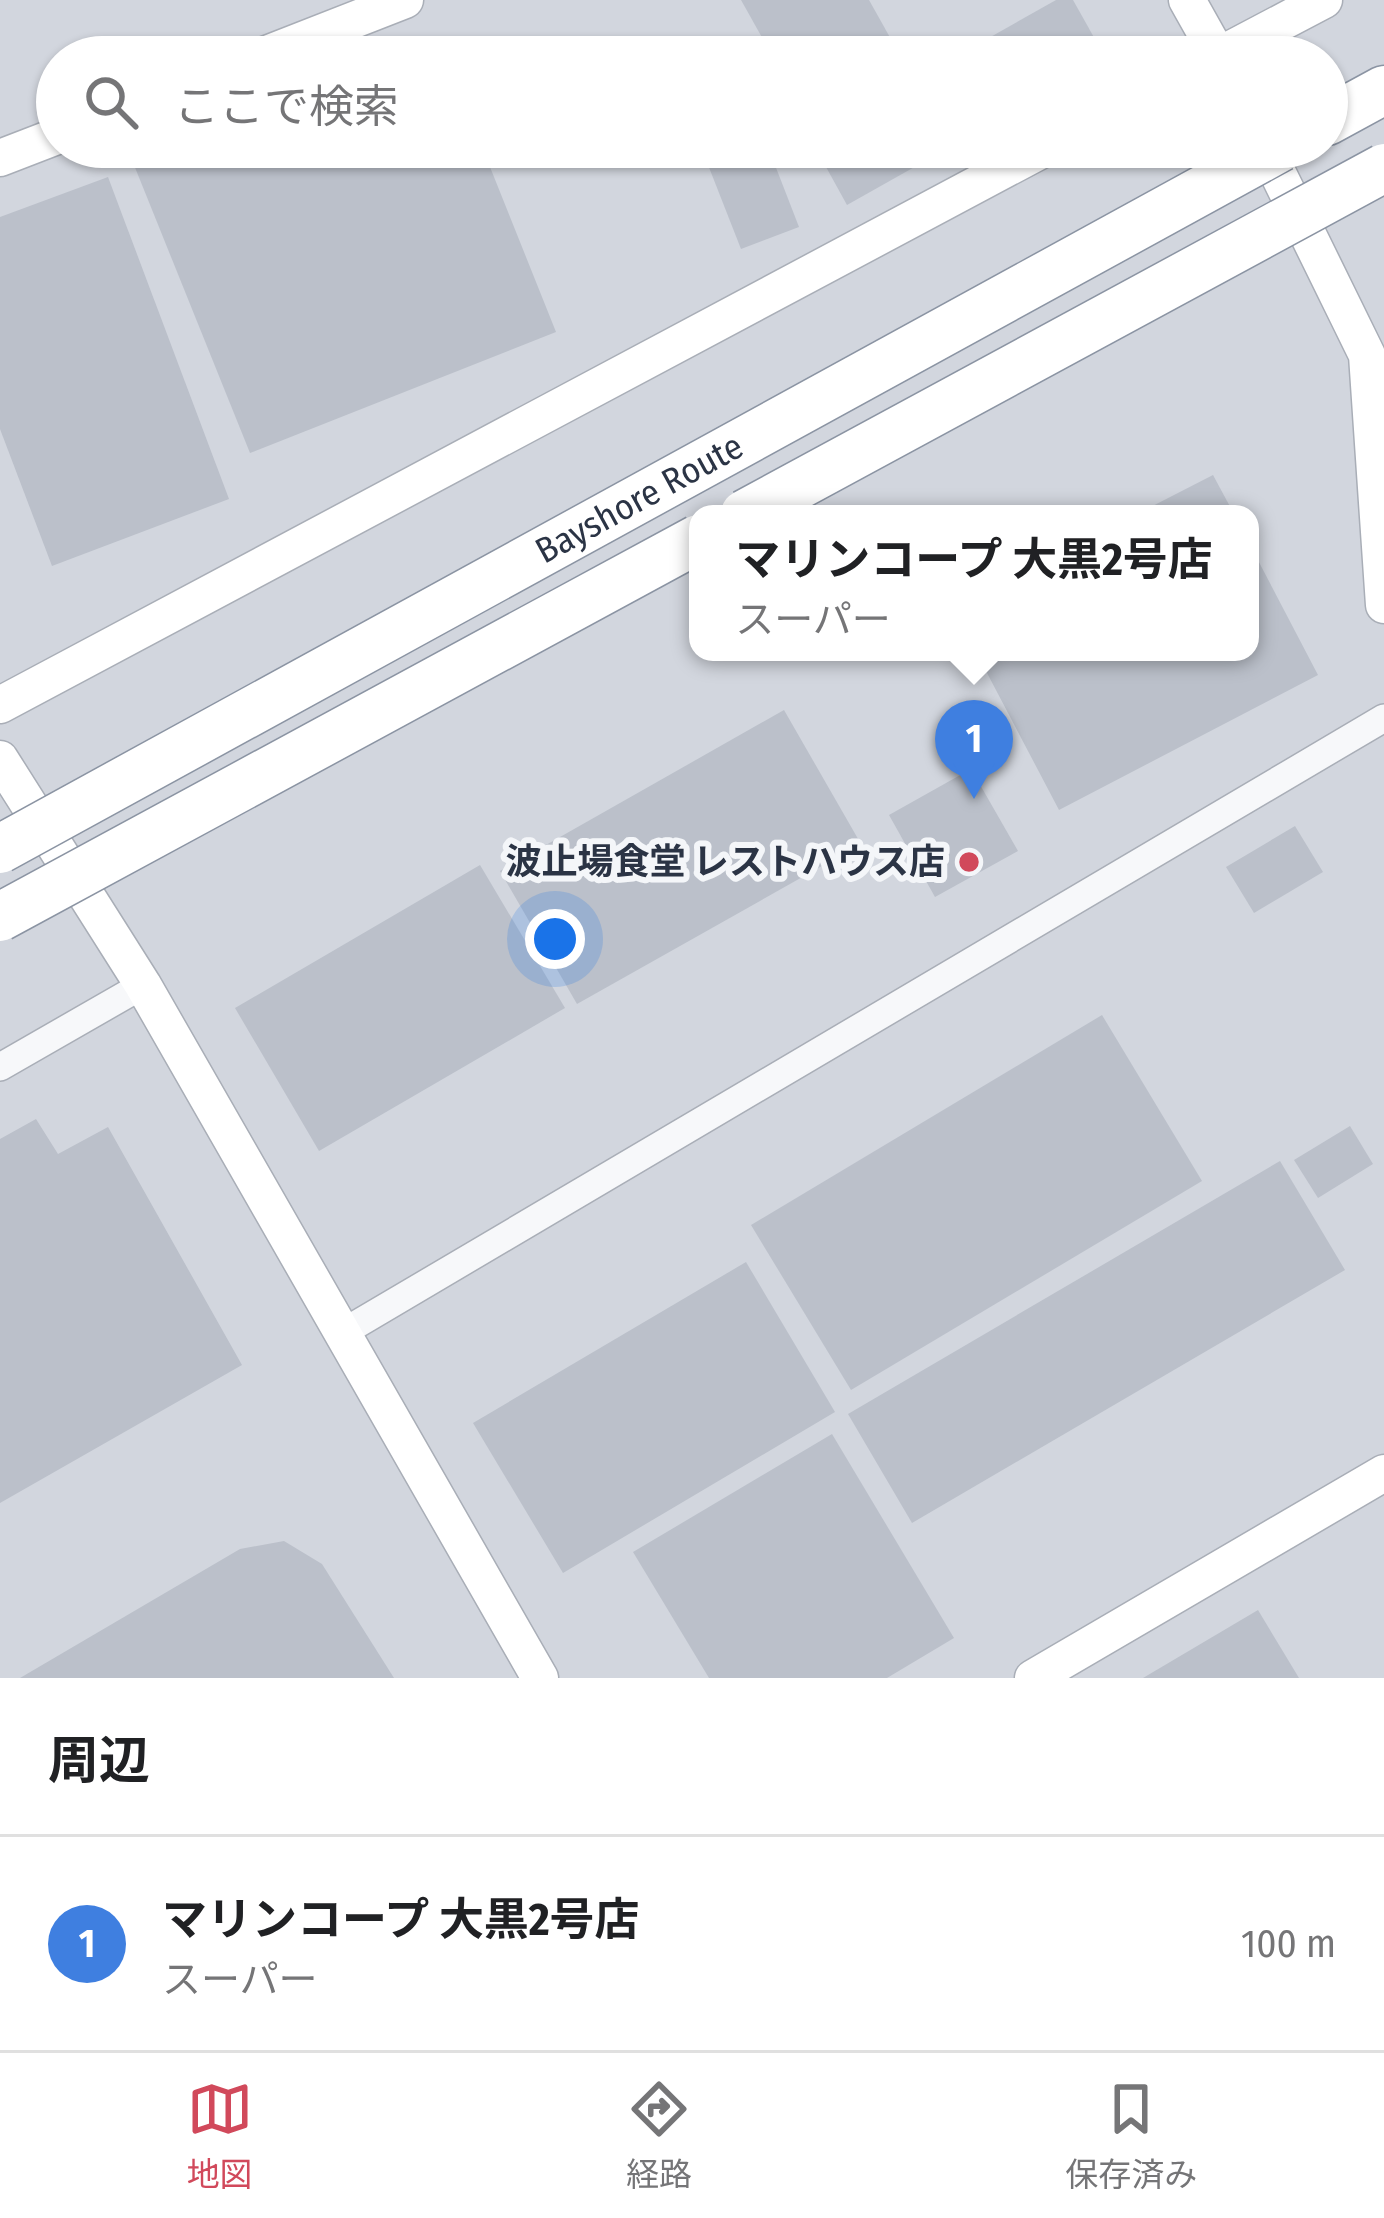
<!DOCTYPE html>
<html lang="ja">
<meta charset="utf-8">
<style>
:root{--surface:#fff;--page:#f6f6f6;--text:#202124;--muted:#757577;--line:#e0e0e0;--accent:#d1495b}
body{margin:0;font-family:"Fira Sans Condensed","Noto Sans JP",sans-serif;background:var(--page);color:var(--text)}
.you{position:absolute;left:555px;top:939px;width:42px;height:42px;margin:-30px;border:9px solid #fff;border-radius:50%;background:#1a73e8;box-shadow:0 0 0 18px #1a73e833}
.badge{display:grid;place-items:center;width:78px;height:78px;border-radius:50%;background:var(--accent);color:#fff;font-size:39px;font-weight:700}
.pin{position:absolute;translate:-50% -99px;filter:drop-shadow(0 3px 6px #0008)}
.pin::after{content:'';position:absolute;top:63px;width:42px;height:36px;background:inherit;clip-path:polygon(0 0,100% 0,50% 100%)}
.popup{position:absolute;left:689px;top:505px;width:570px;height:156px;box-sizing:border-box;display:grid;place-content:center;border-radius:24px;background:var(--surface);filter:drop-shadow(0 3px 9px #0005);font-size:39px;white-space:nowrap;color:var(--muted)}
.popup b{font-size:45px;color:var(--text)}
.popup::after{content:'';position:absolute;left:50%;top:100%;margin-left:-24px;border:24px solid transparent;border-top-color:var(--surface)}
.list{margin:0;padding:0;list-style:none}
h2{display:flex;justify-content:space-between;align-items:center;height:156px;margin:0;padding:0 48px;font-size:51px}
h2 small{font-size:39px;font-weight:400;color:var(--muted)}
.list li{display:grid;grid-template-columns:78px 1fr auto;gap:36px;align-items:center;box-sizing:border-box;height:216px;padding:0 48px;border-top:3px solid var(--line)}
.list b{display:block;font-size:45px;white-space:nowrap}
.list p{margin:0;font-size:39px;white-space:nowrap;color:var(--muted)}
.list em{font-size:39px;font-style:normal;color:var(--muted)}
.icon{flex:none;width:66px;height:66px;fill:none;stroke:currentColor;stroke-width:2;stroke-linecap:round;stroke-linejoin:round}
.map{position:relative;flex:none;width:1384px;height:1678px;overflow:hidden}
.search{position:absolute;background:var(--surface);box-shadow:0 3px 9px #0004;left:36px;right:36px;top:36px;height:132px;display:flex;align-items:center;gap:30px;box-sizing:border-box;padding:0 42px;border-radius:66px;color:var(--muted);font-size:45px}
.sheet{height:372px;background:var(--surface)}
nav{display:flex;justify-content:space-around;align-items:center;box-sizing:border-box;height:168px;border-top:3px solid var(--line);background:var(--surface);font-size:33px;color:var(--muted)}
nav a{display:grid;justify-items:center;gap:6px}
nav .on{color:var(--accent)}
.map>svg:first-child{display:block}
.built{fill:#d2d6de;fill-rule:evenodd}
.building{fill:#bbc0ca}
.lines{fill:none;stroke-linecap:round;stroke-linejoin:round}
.street-casing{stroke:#a9aeb7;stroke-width:30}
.secondary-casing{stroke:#a9aeb7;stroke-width:39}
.highway-casing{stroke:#8b94a3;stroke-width:51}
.street{stroke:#f7f8fa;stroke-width:27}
.secondary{stroke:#fff;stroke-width:36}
.highway{stroke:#fff;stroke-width:48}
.highway-bridge-casing{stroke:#8b94a3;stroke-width:51;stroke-linecap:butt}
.highway-bridge{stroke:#fff;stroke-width:48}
.poi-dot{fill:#d1495b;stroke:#f4f6f9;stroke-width:4.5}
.labels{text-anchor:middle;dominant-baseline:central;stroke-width:12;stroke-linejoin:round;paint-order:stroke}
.street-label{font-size:36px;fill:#2b3445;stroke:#f4f6f9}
.poi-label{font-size:36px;font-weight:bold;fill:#2b3445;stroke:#f4f6f9;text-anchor:end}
</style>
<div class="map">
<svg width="1384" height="1678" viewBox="0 0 1384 1678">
<rect width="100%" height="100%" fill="#e4e7ec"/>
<!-- built -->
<path class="built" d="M0 0H1384V1678H0ZM57 57H1327V147H57ZM698 514H1250V652H698Z"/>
<!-- building -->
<g class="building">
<path d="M741 0H869L901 57H773Z"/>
<path d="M1056 0H1073L1105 57H955Z"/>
<path d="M725 36 734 57H671Z"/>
<path d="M440 43 446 57H405Z"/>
<path d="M178 147H482L556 332 250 453 134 165Z"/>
<path d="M701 147H768L799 227 741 249Z"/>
<path d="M815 147H950L847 205Z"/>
<path d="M108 177 229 499 52 566 0 429V217Z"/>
<path d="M1213 475 1234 514H1137Z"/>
<path d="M1250 545 1318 675 1059 810 976 652H1250Z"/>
<path d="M784 710 861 844 577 1004 500 871Z"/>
<path d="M971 769 1018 851 935 897 889 815Z"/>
<path d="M1295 826 1323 872 1254 913 1226 867Z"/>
<path d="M480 865 565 1008 319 1151 235 1008Z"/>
<path d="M1102 1015 1202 1181 851 1390 751 1225Z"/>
<path d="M36 1119 58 1154 108 1127 242 1365 0 1503V1139Z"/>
<path d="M1350 1126 1373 1164 1318 1198 1294 1160Z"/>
<path d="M1280 1161 1345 1270 912 1523 848 1414Z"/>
<path d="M746 1262 835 1412 563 1573 473 1423Z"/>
<path d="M832 1434 954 1638 887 1678H709L633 1552Z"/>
<path d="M284 1541 322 1564 394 1678H20L240 1549Z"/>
<path d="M1258 1610 1299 1678H1143Z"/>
</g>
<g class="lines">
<!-- street casing -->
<g class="street-casing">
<g id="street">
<path d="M0 1067 143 985"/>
<path d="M342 1333 1384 718"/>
</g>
</g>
<!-- secondary casing -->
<g class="secondary-casing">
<g id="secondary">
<path d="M1187 0 1219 57"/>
<path d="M259 57 405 0"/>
<path d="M1216 57 1324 0"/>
<path d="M1265 147 1367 355 1384 605"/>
<path d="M0 158 57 136"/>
<path d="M0 705 1047 147"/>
<path d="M0 759 143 985 540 1678"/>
<path d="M1033 1678 1384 1473"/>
</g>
</g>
<!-- highway casing -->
<g class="highway-casing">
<path id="highway" d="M1327 121 1384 90"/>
</g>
<!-- street -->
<use href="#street" class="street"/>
<!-- secondary -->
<use href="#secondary" class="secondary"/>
<!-- highway -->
<use href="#highway" class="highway"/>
<!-- highway-bridge casing -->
<g class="highway-bridge-casing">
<g id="highway-bridge">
<path d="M745 514 1384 168"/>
<path id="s1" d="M0 849 1281 147"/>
<path d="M0 917 698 539"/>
</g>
</g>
<!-- highway-bridge -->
<use href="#highway-bridge" class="highway-bridge"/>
</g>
<!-- markers -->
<circle class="poi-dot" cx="969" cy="862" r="12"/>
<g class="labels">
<!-- street labels -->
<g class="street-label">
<text stroke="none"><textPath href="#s1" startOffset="729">Bayshore Route</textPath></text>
</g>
<!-- poi labels -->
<g class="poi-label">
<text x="945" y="862">波止場食堂 レストハウス店</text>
</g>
</g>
</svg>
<div class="you"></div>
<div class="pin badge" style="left:974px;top:799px;background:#3f7fe0">1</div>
<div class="popup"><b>マリンコープ 大黒2号店</b>スーパー</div>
<div class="search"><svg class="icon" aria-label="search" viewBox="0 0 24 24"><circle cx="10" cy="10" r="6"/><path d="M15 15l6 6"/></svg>ここで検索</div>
</div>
<section class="sheet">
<h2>周辺<small></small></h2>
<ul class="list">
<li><span class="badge" style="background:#3f7fe0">1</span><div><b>マリンコープ 大黒2号店</b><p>スーパー</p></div><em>100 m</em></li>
</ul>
</section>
<nav>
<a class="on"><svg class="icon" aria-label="map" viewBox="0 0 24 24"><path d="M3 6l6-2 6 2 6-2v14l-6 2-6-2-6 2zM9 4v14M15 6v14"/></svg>地図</a>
<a><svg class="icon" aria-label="directions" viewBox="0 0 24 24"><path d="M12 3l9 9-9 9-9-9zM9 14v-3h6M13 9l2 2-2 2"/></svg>経路</a>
<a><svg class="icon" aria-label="saved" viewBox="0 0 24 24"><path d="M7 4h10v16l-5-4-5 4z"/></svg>保存済み</a>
</nav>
